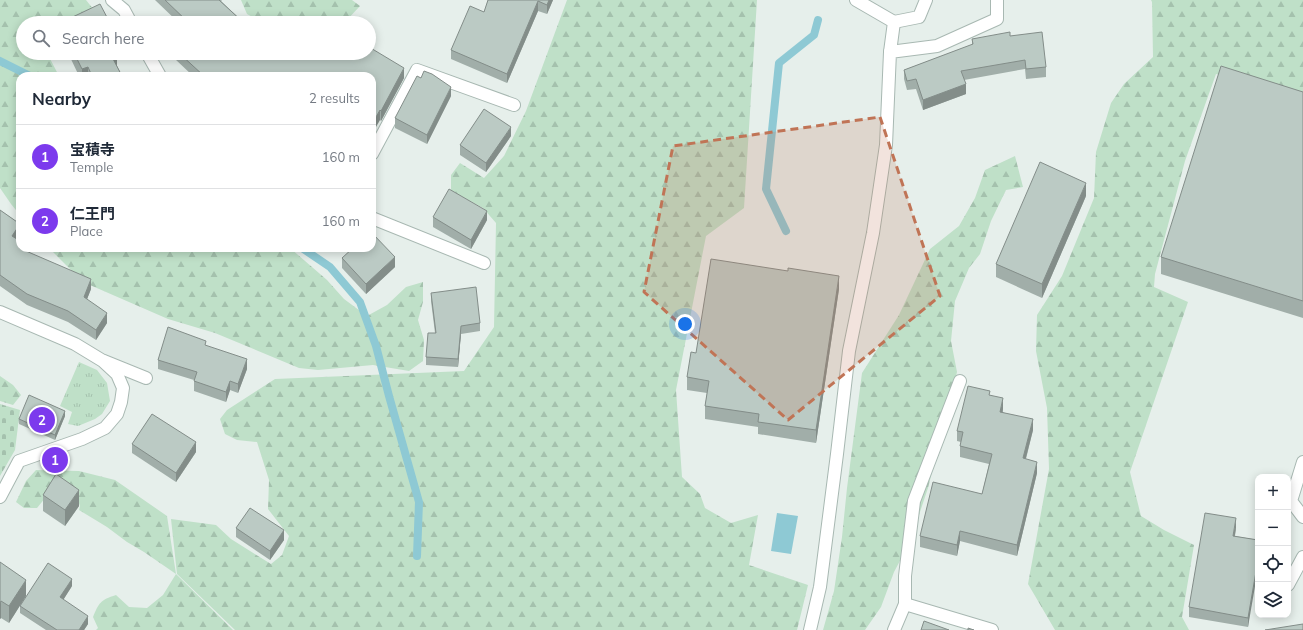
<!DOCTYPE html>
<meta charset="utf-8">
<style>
:root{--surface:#fff;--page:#f6f6f7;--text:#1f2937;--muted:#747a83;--line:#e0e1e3;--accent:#7c3aed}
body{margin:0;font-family:Mulish,"Noto Sans JP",sans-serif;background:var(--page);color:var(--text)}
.controls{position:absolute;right:12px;bottom:12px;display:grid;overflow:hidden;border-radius:8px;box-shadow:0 2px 10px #0003}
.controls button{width:36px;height:36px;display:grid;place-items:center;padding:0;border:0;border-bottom:1px solid var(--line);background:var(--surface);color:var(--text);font:20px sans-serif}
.you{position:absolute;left:685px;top:324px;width:14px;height:14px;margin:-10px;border:3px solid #fff;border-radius:50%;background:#1a73e8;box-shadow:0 0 0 6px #1a73e833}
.badge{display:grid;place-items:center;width:26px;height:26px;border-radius:50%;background:var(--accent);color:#fff;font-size:13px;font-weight:700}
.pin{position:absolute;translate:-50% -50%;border:2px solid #fff;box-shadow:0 1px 4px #0006}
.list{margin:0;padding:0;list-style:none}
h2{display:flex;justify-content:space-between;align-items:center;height:52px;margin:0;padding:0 16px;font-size:17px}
h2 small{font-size:13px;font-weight:400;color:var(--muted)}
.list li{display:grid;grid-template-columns:26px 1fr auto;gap:12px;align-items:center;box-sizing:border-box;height:64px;padding:0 16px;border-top:1px solid var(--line)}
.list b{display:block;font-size:15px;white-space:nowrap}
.list p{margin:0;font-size:13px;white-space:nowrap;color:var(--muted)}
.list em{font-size:13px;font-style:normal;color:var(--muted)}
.icon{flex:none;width:22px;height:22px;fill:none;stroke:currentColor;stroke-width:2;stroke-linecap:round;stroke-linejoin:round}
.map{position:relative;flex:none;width:1303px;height:630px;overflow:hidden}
.search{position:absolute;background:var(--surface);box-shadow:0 2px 10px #0003;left:16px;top:16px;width:360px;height:44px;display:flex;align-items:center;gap:10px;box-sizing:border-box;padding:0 14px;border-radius:22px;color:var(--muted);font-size:15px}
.panel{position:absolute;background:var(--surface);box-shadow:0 2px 10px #0003;left:16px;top:72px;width:360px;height:180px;border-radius:12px}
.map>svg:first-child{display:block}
.grass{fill:url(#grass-tufts)}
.forest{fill:url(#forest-firs)}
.cemetery{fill:url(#cemetery-stones)}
.water{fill:#8ec9d4}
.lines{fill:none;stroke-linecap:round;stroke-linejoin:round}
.stream{stroke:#8ec9d4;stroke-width:8}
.lane-casing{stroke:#a8b8b2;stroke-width:14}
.street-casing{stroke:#a8b8b2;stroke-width:14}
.lane{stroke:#fff;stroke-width:12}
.street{stroke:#fff;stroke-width:12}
.wall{fill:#a1aea9}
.shaded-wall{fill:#838d89}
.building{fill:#bbcac4;stroke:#838d89}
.marked{fill:#c07456;fill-opacity:0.2;stroke:#c07456;stroke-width:3;stroke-dasharray:8 5;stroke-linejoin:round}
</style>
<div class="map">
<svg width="1303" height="630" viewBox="0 0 1303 630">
<defs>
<pattern id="grass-tufts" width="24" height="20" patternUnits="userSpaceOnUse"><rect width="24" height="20" fill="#bfe0c8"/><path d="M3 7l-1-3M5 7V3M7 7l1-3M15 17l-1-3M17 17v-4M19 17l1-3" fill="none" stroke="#a4c1ad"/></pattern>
<pattern id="forest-firs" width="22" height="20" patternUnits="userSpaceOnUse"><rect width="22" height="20" fill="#bfe0c8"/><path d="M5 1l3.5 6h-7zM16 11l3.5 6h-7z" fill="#a4c1ad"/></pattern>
<pattern id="cemetery-stones" width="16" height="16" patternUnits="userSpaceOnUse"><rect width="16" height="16" fill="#bfe0c8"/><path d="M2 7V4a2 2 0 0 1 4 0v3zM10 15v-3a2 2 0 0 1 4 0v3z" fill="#a4c1ad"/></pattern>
</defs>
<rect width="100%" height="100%" fill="#e6efeb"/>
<!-- grass -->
<path class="grass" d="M79 362 97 370 107 383 110 401 102 414 95 419 78 426 68 424 72 412 60 406Z"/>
<!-- forest -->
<g class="forest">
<path d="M0 0H86L94 10 65 23H23V53H47L59 76H20V215L11 204 0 188Z"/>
<path d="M241 0H352L360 6 345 22 314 17 291 16 276 23H263L247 14Z"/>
<path d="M567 0H757L744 208 706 236 676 390 682 477 700 494 705 508 731 523 758 515 749 565 808 585 797 630H235L177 574 171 519 216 525 231 539 271 564 282 555 289 536 268 509 269 480 257 442 237 440 225 434 220 419 227 410 275 379 464 371 494 327 496 223 483 208 451 191V175L460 163 484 178 504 156 526 111Z"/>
<path d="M1151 0H1303V94L1299 96 1216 74 1185 161 1155 274 1154 287 1188 302 1130 472 1141 516 1164 530 1194 545 1182 617 1189 630H1055L1028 584 1049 469 1047 408 1036 351 1037 315 1062 276 1094 198 1096 152 1111 103 1124 84 1153 57 1152 2Z"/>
<path d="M1015 156 1023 187 1006 190 991 221 980 254 969 268 955 301 951 341 957 372 928 488 910 542 894 572 881 607 865 630H823L834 591 842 537 847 488 862 373 899 315 930 249 959 226 975 198 985 170Z"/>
<path d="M49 248H290L327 280 344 299 367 316 387 305 406 287 423 282V302L418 320 424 340 423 361 409 371 373 365 318 370 299 368 215 333 168 319 83 282Z"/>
<path d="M0 376 13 385 21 395 13 405 0 401Z"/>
<path d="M36 470 79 471 115 480 167 516 176 574 144 552 127 542 107 527 79 510 80 506 77 498 55 486 37 508H24L16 502 26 481Z"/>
<path d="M176 574 233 630H96L98 628 93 617C99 603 100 600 116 595L129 607 147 608 163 595Z"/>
</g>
<!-- cemetery -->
<path class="cemetery" d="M0 404 20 410 15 450 0 476Z"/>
<!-- water -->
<path class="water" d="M777 513 798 516 791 554 771 551Z"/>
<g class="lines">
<!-- stream -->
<g class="stream">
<path d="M0 61 30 76"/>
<path d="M786 231 766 189 779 63 814 35 818 20"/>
<path d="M302 248 330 267 360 302 376 346 389 396 419 502 417 556"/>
</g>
<!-- lane casing -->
<g class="lane-casing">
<g id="lane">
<path d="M856 0 894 22 890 52"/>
<path d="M894 22 919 17 926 0"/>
<path d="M104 361 146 378"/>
<path d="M1303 462 1291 501 1303 517"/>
<path d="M1288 585 1303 557"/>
<path d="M905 604 992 630"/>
<path d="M810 630 820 587 837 454 849 351 873 233 886 145 890 52 937 46 997 19V0"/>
<path d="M894 630 905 604V576L914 501 960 381"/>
</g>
</g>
<!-- street casing -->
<g class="street-casing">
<g id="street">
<path d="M112 0 124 10 131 23"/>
<path d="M147 53 160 76"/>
<path d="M372 154 417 70 514 105"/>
<path d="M372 218 484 263"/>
<path d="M0 312 75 344 103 361 117 374 123 388 121 402 117 414 105 428 82 439 19 461 0 497"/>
</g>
</g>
<!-- lane -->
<use href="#lane" class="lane"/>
<!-- street -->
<use href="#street" class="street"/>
</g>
<!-- wall -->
<g class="wall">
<path d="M155 0H222L221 1 244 23H179Z"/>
<path d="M488 0H553L547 14 538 11 507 83 451 59V50L484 12Z"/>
<path d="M1010 36 1046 67V77L1026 79 1025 69 964 80 966 94 923 110 916 89 907 90 904 79V70L972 45V39Z"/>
<path d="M60 53H117V66L122 76H79L70 57 63 60Z"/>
<path d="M175 53H369L404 78 381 121 380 120 372 76H193L175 59Z"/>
<path d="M1303 92V318L1161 274V257Z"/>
<path d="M451 96 427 144 395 128V118Z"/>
<path d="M511 136 486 172 460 155V145Z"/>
<path d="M1086 196 1042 298 996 277V264Z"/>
<path d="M0 210 20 224V235L17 239 23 248V250L91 289 87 299 107 323 96 340 68 322 27 305 0 286Z"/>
<path d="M433 217 487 220 471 249 433 227Z"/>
<path d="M342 258 395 267 366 294 342 268Z"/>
<path d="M839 289 816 443 758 434V427L705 419V406L707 393 687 390V377L696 353Z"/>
<path d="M431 293 480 323V331L461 334 458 367 426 365V357L435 333 431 301Z"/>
<path d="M206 346 247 369 238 393 230 390 226 402 194 391V380L158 369V360Z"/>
<path d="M990 395 1003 409V412L1033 430 1026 459 1037 473 1017 556 960 541 957 556 920 547V536L982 494 989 464 960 457V446L961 442 957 441V431Z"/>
<path d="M65 416 55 440 19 424V419Z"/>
<path d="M132 444 196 452 176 482 132 453Z"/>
<path d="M43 495 79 506 65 526 43 511Z"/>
<path d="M236 528 284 540 270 560 236 537Z"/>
<path d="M1236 528 1235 536 1258 540 1248 627 1189 617V607Z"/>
<path d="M0 562 26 596 9 623 1 618 0 619Z"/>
<path d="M72 586 63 600 88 624 84 630H46L20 613V606Z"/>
</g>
<!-- shaded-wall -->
<g class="shaded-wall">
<path d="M549 0H553L547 14V5Z"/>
<path d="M538 1V11L507 83V74Z"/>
<path d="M63 53H70V57L63 60Z"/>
<path d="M117 53V66L111 55Z"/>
<path d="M88 67V76H82V69Z"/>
<path d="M404 68V78L381 121V111Z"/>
<path d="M966 84V94L923 110V100Z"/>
<path d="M451 87V96L427 144V135Z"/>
<path d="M380 110V120L372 134V124Z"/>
<path d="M511 127V136L486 172V163Z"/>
<path d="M1086 183V196L1042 298V284Z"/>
<path d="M487 211V220L471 249V240Z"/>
<path d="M20 224V235L12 246V236Z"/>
<path d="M395 257V267L366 294V284Z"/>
<path d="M839 276V289L816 443V430Z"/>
<path d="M91 279V289L84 307V297Z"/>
<path d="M107 313V323L96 340V330Z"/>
<path d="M461 326V334L458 367V359Z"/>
<path d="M247 359V369L238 393V384Z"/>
<path d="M230 381V390L226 402V392Z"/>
<path d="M1003 398V409L1000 422V412Z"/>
<path d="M65 411V416L55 440V435Z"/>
<path d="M1033 419V430L1023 469V458Z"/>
<path d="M196 442V452L176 482V473Z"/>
<path d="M1037 462V473L1017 556V545Z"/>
<path d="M79 490V506L65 526V510Z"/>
<path d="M1236 518V528L1233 546V536Z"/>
<path d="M284 530V540L270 560V551Z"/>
<path d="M960 531V541L957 556V545Z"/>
<path d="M1258 560V569L1248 627V618Z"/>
<path d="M72 579V586L60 605V597Z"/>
<path d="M26 580V596L9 623V606Z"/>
<path d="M1 601V618L0 619V603Z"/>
<path d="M88 616V624L84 630H79Z"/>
</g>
<!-- building -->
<g class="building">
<path d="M165 0H219L244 23H189Z"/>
<path d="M488 0H549L547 5 538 1 507 74 451 50 470 6 484 12Z"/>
<path d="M100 4 110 23H60Z"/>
<path d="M1010 32V36L1042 32 1046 67 1026 69 1025 60 961 71 966 84 923 100 916 79 907 81 904 70 973 44 972 39Z"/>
<path d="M369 47 404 68 381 111 380 110 372 124V76H204L179 53H369Z"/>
<path d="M74 53H116L111 55 122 76H92L88 67 82 69Z"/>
<path d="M1221 66 1303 92V301L1161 257Z"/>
<path d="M424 71 432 74 451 87 427 135 395 118 417 76 421 78Z"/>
<path d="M484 109 511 127 486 163 460 145Z"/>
<path d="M1040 162 1086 183 1042 284 996 264Z"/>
<path d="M449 189 487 211 471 240 433 217Z"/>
<path d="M0 210 20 224 12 236 20 241V247L19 248 91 279 84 297 107 313 96 330 68 311 27 294 0 275Z"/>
<path d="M372 233 395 257 366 284 342 258 353 248H372Z"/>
<path d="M711 259 788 271V268L839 276 816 430 758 422 759 414 705 406 709 381 687 377 691 352 696 353Z"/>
<path d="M476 287 480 323 461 326 458 359 426 357 428 333H436L431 293Z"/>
<path d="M168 327 206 341 205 345 247 359 238 384 230 381 226 392 194 381 197 372 158 360Z"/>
<path d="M968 386 990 391 989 395 1003 398 1000 412 1033 419 1023 458 1037 462 1017 545 960 531 957 545 920 536 933 482 982 494 992 454 960 446 963 432 957 431Z"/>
<path d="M29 395 65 411 55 435 19 419Z"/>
<path d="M152 414 196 442 176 473 132 444Z"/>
<path d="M56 474 79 490 65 510 43 495Z"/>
<path d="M250 508 284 530 270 551 236 528Z"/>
<path d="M1205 513 1236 518 1233 536 1258 540V560L1248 618 1189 607Z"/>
<path d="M0 562 26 580 9 606 1 601 0 603Z"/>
<path d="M48 563 72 579 60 597 88 616 79 630H57L20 606Z"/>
<path d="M924 621 949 630H921Z"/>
<path d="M1303 624V630H1265Z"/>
<path d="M968 628 974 630H968Z"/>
</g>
<!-- marked area -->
<path class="marked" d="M880 117 940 296 788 420 644 292 673 146Z"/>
</svg>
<div class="controls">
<button>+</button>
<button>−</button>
<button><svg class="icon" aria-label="locate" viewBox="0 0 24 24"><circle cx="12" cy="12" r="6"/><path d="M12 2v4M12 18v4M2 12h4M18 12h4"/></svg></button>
<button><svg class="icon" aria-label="layers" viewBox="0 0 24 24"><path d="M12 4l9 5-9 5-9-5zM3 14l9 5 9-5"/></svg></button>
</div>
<div class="you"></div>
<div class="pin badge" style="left:55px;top:460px">1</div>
<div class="pin badge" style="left:42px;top:420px">2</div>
<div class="search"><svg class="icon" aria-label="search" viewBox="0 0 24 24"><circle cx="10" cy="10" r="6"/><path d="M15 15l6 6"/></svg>Search here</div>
<section class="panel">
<h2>Nearby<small>2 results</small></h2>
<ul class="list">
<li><span class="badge">1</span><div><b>宝積寺</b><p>Temple</p></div><em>160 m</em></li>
<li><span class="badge">2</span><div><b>仁王門</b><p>Place</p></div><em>160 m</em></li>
</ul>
</section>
</div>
